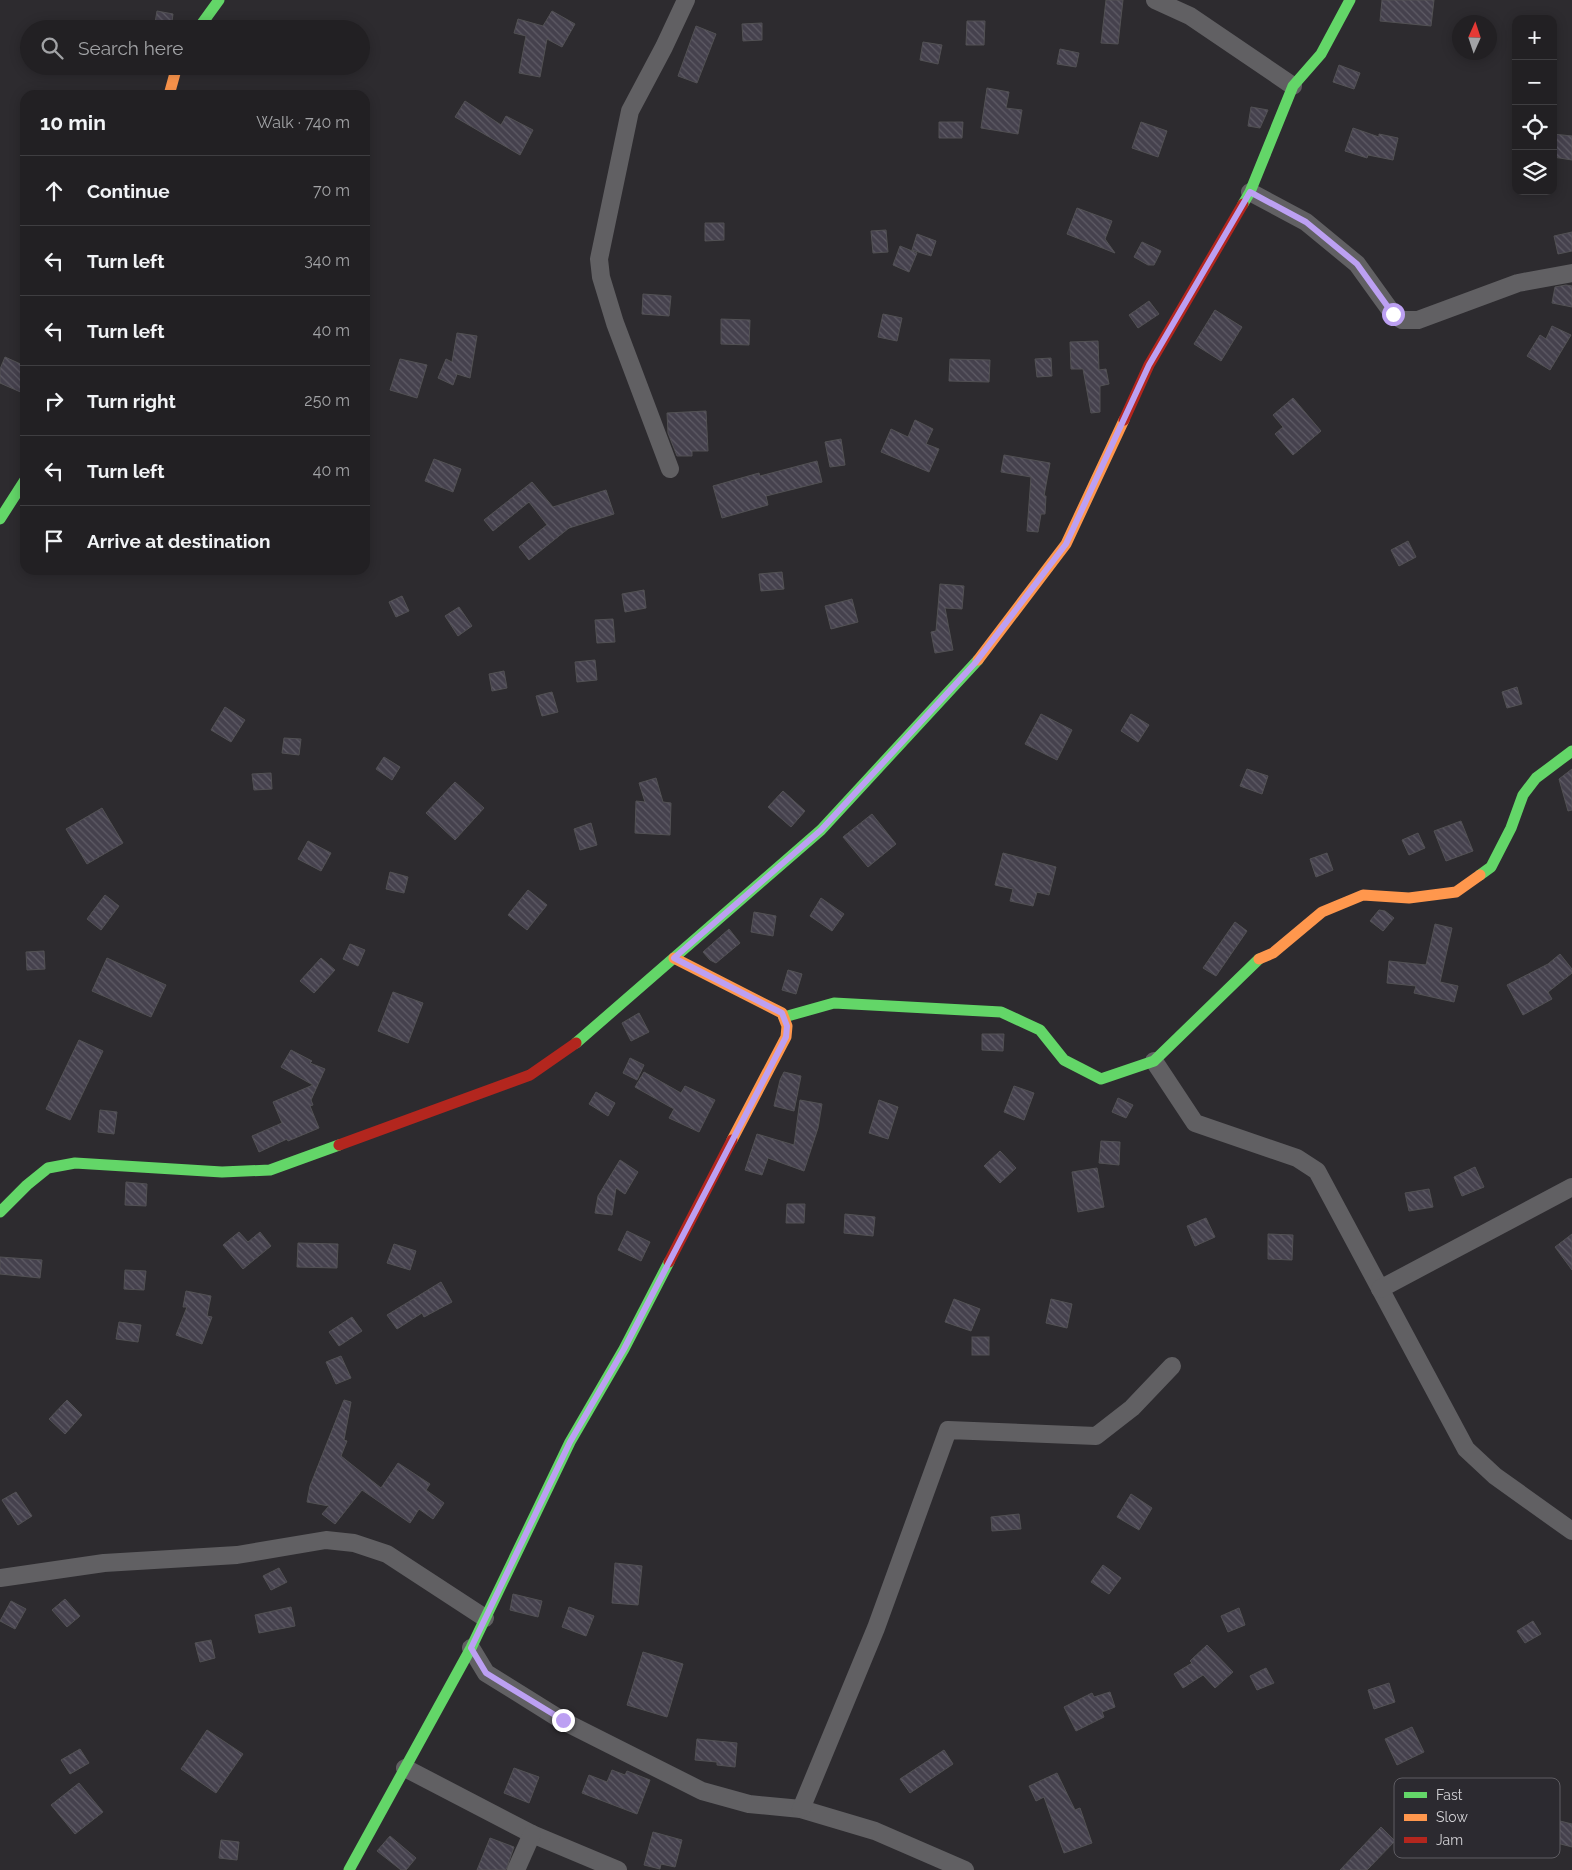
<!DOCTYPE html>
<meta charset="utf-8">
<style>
:root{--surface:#222023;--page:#2a282b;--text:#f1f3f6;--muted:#a2a3a6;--line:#3f3e41}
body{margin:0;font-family:Raleway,sans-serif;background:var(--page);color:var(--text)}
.controls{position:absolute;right:15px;top:15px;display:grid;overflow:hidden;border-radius:10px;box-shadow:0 2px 12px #0003}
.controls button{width:45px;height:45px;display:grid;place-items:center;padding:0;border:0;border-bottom:1px solid var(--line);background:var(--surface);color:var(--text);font:25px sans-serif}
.compass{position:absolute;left:1452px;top:15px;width:45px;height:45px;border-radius:50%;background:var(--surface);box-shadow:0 2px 12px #0003;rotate:3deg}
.stop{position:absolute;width:15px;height:15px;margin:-11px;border:4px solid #bca0f2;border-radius:50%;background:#fff}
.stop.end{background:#bca0f2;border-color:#fff;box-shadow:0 1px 5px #0008}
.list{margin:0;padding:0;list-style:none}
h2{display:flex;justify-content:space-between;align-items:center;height:65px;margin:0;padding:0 20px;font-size:21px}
h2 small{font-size:16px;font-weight:400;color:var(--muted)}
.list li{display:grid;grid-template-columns:32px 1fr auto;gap:15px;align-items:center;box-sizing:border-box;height:70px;padding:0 20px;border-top:1px solid var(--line)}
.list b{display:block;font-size:19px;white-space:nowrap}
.list em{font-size:16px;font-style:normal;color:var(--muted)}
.icon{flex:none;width:28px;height:28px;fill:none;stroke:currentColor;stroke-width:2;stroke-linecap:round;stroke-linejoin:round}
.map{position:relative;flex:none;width:1572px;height:1870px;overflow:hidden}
.search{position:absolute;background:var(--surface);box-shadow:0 2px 12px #0003;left:20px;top:20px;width:350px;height:55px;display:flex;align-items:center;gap:12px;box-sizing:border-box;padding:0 18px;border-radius:28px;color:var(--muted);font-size:19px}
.panel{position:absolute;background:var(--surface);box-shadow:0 2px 12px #0003;left:20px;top:90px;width:350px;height:485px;border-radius:15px}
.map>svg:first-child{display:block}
.building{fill:url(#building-back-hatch);stroke:#525154}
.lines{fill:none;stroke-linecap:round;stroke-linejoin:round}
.street{stroke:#616063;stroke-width:18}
.fast{stroke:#63d668;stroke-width:11}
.slow{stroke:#ff974d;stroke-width:11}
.jam{stroke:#b3261e;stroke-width:11}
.route{stroke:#bca0f2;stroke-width:6}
.key{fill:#2c2a30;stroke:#5e5c62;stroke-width:1}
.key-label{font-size:14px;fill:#d3d2d6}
</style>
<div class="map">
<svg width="1572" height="1870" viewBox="0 0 1572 1870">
<defs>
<pattern id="building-back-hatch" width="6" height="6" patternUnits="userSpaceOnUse" patternTransform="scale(1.25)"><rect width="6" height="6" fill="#45414d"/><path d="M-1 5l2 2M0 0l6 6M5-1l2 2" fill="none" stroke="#5f5c66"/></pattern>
</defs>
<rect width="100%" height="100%" fill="#2d2b2f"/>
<!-- building -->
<g class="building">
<path d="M1106 0H1123L1118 44 1101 43Z"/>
<path d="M1382 0H1434L1431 26 1380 21Z"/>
<path d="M157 11 173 14 171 29H154Z"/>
<path d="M552 11 575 24 562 47 547 39 540 77 519 73 526 36 514 33 518 19 543 26Z"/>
<path d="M967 21H985L984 45H966Z"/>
<path d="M762 23V40L743 41 742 24Z"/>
<path d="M696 26 716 34 697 83 678 76Z"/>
<path d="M923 42 942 45 938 64 920 60Z"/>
<path d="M1060 49 1079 53 1076 67 1057 64Z"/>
<path d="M1339 65 1360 73 1354 89 1333 82Z"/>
<path d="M987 88 1009 92 1006 108 1022 110 1018 134 981 128Z"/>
<path d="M465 101 501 125 506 116 533 130 520 155 455 117Z"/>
<path d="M1251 107 1268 110 1260 128 1248 126Z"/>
<path d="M939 122H963L962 138H939Z"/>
<path d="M1141 122 1167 131 1158 157 1132 148Z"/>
<path d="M1353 128 1379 137V134L1398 138 1393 160 1368 155 1367 158 1345 151Z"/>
<path d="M1553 134 1572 136V160L1553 157Z"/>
<path d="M1077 208 1112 221 1105 239 1115 253 1067 234Z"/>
<path d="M705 223H724V240L705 241Z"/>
<path d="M886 230 888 252 873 253 871 231Z"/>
<path d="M1572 232V251L1558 254 1554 236Z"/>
<path d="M917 234 936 241 931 256 912 250Z"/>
<path d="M1142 242 1161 251 1154 265H1148L1134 257Z"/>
<path d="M900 246 917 253 909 272 893 265Z"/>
<path d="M1566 285 1572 286V307L1552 303 1555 287Z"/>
<path d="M643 294 671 296 669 316 642 314Z"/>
<path d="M1149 301 1159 314 1138 328 1129 315Z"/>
<path d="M1215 310 1242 327 1221 361 1194 344Z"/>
<path d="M883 314 902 318 897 341 878 337Z"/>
<path d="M721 319 750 320 749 345 721 344Z"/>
<path d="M1552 326 1571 335 1550 370 1527 356 1540 335 1546 339Z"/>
<path d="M457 333 477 336 470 378 457 374 453 385 438 378 446 359 452 362Z"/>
<path d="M1098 341 1099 370 1106 369 1109 384 1100 386V412L1091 413 1083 369H1071L1070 342Z"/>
<path d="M5 357 25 366V394L0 383V369Z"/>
<path d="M1051 358 1052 376 1037 377 1035 359Z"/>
<path d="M400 359 427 365 417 398 390 390Z"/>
<path d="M950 359 990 360 989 382 949 381Z"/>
<path d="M1293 398 1321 431 1293 455 1275 434 1283 427 1273 415Z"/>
<path d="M706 411 708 451H692V456H677L668 433 667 413Z"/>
<path d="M915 420 933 429 926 444 939 449 929 472 881 452 891 429 908 437Z"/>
<path d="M841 439 845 465 830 467 825 442Z"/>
<path d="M1004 455 1050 463 1044 496H1046L1045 514H1041L1038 532 1027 531 1031 477 1001 472Z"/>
<path d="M434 459 461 469 453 492 425 481Z"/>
<path d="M817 461 822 482 766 496 768 505 722 518 713 486 759 473 760 476Z"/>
<path d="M532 482 553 507 606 490 614 514 569 528 529 560 519 547 547 525 529 502 493 531 484 520Z"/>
<path d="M1408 541 1416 557 1399 566 1391 550Z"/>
<path d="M782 572 784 589 761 591 759 574Z"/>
<path d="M940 584 964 586 962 609 945 608 953 650 935 653 931 632 936 631Z"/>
<path d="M644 590 646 608 625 612 622 594Z"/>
<path d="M402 596 409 611 396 617 389 602Z"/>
<path d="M852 599 858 622 831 629 825 606Z"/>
<path d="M459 607 472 626 458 636 445 616Z"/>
<path d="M613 619 615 642 597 643 595 620Z"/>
<path d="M595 660 597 680 577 682 575 662Z"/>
<path d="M504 671 507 688 492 691 489 674Z"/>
<path d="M1517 687 1522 704 1507 708 1502 692Z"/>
<path d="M552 692 558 712 542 716 536 696Z"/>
<path d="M225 707 245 720 231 742 211 730Z"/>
<path d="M1041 714 1072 730 1057 760 1025 744Z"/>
<path d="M1131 714 1149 725 1138 742 1121 731Z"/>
<path d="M284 738 301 739 299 755 282 753Z"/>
<path d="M384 757 400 767 392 780 376 769Z"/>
<path d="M1247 769 1268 776 1262 794 1240 786Z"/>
<path d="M1572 769V810L1568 811 1559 779Z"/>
<path d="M271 773 272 789 254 790 252 774Z"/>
<path d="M656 778 663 802 671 803 670 835 635 833 636 801 645 802 639 783Z"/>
<path d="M455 782 484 808 455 840 426 813Z"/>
<path d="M783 791 805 811 791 827 768 807Z"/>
<path d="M102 808 123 843 87 864 66 829Z"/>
<path d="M872 814 896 844 868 867 843 837Z"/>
<path d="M1461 821 1473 851 1446 861 1434 831Z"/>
<path d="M591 823 597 845 580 850 574 829Z"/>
<path d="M1418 833 1425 848 1409 855 1402 840Z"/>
<path d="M308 841 331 853 321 871 298 859Z"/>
<path d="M1003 853 1056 867 1049 895 1037 892 1033 906 1010 901 1013 889 995 885Z"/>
<path d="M1327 853 1333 870 1316 877 1310 859Z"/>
<path d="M390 872 408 877 404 893 386 889Z"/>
<path d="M528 890 547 905 527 930 508 915Z"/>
<path d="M105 895 119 906 101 930 87 919Z"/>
<path d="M821 898 844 914 832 931 810 916Z"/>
<path d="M1379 910 1385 911 1394 918 1383 931 1370 921Z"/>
<path d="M754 912 776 916 773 936 751 932Z"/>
<path d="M1235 922 1247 931 1216 976 1203 968Z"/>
<path d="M1435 924 1452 928 1440 982 1458 986 1454 1002 1414 993 1416 986 1387 983 1389 961 1426 965Z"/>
<path d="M729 929 740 943 716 963 710 960 703 952Z"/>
<path d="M350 944 365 950 358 966 343 959Z"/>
<path d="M44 951 45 969 27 970 26 952Z"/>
<path d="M1560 954 1572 969V973L1548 992 1552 999 1523 1015 1507 985 1548 964Z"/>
<path d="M107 958 166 985 151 1017 92 991Z"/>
<path d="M321 958 335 970 314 993 300 981Z"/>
<path d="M788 970 802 974 796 994 782 990Z"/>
<path d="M393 992 423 1003 408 1043 378 1031Z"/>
<path d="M639 1013 649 1032 631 1041 622 1023Z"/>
<path d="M982 1034H1004L1003 1051 982 1050Z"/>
<path d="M79 1040 103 1051 70 1120 46 1109Z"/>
<path d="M291 1050 312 1061 310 1063 325 1069 311 1100 313 1105 310 1106 319 1128 288 1141 287 1139 259 1152 252 1136 282 1123 273 1102 313 1085 281 1067Z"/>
<path d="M630 1058 644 1065 637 1080 623 1073Z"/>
<path d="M644 1072 681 1093 685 1086 715 1100 699 1132 669 1118 674 1109 635 1087Z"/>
<path d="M784 1072 801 1076 794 1111 774 1106 780 1080Z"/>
<path d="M1014 1086 1034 1093 1024 1120 1004 1112Z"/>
<path d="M596 1092 615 1103 608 1116 589 1104Z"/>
<path d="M1118 1098 1133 1105 1126 1118 1112 1112Z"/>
<path d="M800 1100 822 1104 818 1128 804 1171 768 1158 762 1175 745 1170 757 1134 794 1145Z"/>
<path d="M879 1100 898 1107 888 1139 869 1133Z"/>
<path d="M100 1110 117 1112 114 1134 98 1132Z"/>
<path d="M1101 1141 1120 1142 1119 1165 1099 1163Z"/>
<path d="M1000 1151 1016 1168 1000 1183 984 1166Z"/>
<path d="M620 1160 638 1172 625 1194 616 1188 612 1215 595 1213 598 1196Z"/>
<path d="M1475 1167 1484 1187 1462 1196 1454 1177Z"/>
<path d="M1097 1168 1104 1207 1078 1212 1072 1172Z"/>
<path d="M126 1182 147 1184 146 1206 125 1205Z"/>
<path d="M1429 1189 1433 1207 1409 1211 1405 1193Z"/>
<path d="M787 1204H805L804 1223H786Z"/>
<path d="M845 1214 875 1217 873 1236 844 1233Z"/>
<path d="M1206 1218 1215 1237 1195 1246 1187 1226Z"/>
<path d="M627 1231 650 1242 641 1261 618 1250Z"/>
<path d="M239 1232 248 1242 260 1232 271 1246 243 1269 223 1245Z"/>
<path d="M1268 1234 1293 1235 1292 1260 1268 1259Z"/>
<path d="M1572 1234V1270L1555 1247Z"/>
<path d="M298 1243 338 1244 337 1268 297 1267Z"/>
<path d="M394 1244 416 1251 410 1270 387 1263Z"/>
<path d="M0 1257 42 1260 40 1278 0 1274Z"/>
<path d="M125 1270 146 1271 144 1290 124 1289Z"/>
<path d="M441 1282 452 1302 424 1317 422 1313 397 1329 387 1315Z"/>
<path d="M186 1291 211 1296 207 1316 212 1317 202 1344 176 1335 187 1307H183Z"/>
<path d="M954 1299 980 1309 971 1331 945 1322Z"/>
<path d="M1051 1299 1072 1304 1067 1328 1046 1323Z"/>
<path d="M352 1317 362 1331 339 1346 329 1332Z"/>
<path d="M119 1322 141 1325 138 1342 116 1339Z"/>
<rect x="972" y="1337" width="17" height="18"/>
<path d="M341 1356 351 1378 336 1384 326 1362Z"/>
<path d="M67 1400 82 1415 65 1434 49 1419Z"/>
<path d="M344 1400 351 1402 344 1440 347 1441 341 1456 381 1488 398 1463 430 1484 426 1490 444 1503 433 1519 419 1509 410 1523 362 1490 335 1524 322 1514 329 1506 307 1502 310 1486Z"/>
<path d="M16 1492 32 1516 18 1525 2 1500Z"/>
<path d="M1131 1494 1152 1508 1139 1530 1117 1517Z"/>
<path d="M1019 1514 1021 1529 992 1531 991 1517Z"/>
<path d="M615 1563 642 1566 638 1605 612 1603Z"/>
<path d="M1103 1565 1121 1578 1109 1594 1091 1582Z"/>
<path d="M279 1568 287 1582 271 1590 263 1576Z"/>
<path d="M513 1594 542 1601 538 1617 510 1610Z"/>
<path d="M65 1599 80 1616 67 1627 52 1610Z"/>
<path d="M11 1601 26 1609 15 1629 0 1621Z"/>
<path d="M291 1607 295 1626 259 1633 255 1615Z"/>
<path d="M569 1607 594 1616 586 1636 562 1627Z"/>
<path d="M1239 1608 1245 1625 1228 1632 1221 1616Z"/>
<path d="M1533 1621 1541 1634 1525 1643 1517 1631Z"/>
<path d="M211 1640 215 1658 200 1662 195 1643Z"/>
<path d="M1207 1645 1233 1672 1215 1688 1203 1675 1183 1688 1174 1674 1192 1663 1190 1661Z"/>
<path d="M643 1652 683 1664 667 1717 627 1705Z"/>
<path d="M1266 1668 1274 1683 1257 1690 1250 1676Z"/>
<path d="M1389 1683 1395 1702 1374 1709 1368 1690Z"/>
<path d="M1110 1692 1115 1707 1102 1712 1104 1717 1076 1731 1064 1707 1092 1693 1094 1697Z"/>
<path d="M1412 1727 1424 1752 1397 1765 1385 1739Z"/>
<path d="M207 1730 243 1754 216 1793 181 1769Z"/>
<path d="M697 1739 737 1743 735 1767 717 1765V1762L695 1760Z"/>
<path d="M80 1749 89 1763 70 1774 61 1760Z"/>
<path d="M944 1750 953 1764 910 1793 900 1779Z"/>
<path d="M514 1768 539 1777 529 1803 504 1793Z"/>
<path d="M612 1770 625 1775 627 1771 650 1780 637 1814 582 1793 589 1775 607 1782Z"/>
<path d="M1057 1773 1075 1810 1080 1808 1092 1843 1064 1853 1044 1797 1036 1801 1029 1786Z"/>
<path d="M79 1783 103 1812 75 1834 51 1805Z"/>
<path d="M1544 1817 1572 1824V1847L1538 1838Z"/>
<path d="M1381 1827 1395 1841 1367 1870H1340Z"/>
<path d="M653 1832 682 1840 675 1867 661 1864 660 1869 644 1865Z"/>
<path d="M390 1836 416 1858 406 1870H401L377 1851Z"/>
<path d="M490 1838 514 1847 506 1870H477Z"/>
<path d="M221 1840 239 1842 237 1860 219 1858Z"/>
</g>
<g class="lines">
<!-- street -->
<g class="street">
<path d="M1155 0 1190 16 1293 86"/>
<path d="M1250 192 1306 222 1357 264 1393 314 1402 320H1418L1518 283 1572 273"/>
<path d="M670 469 615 323 601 277 599 259 630 111 664 47 686 0"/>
<path d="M1154 1061 1195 1123 1297 1158 1317 1171 1466 1449 1495 1476 1572 1531"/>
<path d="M1380 1289 1572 1187"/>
<path d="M0 1578 104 1563 237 1555 326 1540 354 1543 387 1554 485 1618"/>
<path d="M471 1648 486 1673 563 1721 702 1791 749 1804 801 1809 875 1831 965 1870"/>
<path d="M405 1768 532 1834 618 1870"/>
<path d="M801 1809 876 1628 948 1430 1096 1436 1132 1408 1172 1366"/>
<path d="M516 1870 532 1834"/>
</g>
<!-- fast -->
<g class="fast">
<path d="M198 29 219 0"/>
<path d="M1243 204 1250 192 1293 86 1321 54 1350 0"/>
<path d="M0 519 25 480"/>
<path d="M1480 875 1491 867 1511 828 1523 795 1536 778 1572 751"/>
<path d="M784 1017 834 1003 1001 1012 1040 1030 1064 1060 1101 1079 1154 1061 1259 959"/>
<path d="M576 1043 821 830 978 660"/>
<path d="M0 1212 27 1185 48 1168 75 1163 222 1172 270 1170 339 1145"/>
<path d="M349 1870 471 1648 570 1442 624 1349 669 1262"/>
</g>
<!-- slow -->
<g class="slow">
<path d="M169 95 177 66"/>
<path d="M978 660 1066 544 1124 420"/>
<path d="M674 958 782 1013 787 1026 786 1037 732 1140"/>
<path d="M1259 959 1273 953 1322 912 1363 895 1409 898 1456 892 1480 875"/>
</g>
<!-- jam -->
<g class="jam">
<path d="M1124 420 1149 365 1243 204"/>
<path d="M339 1145 530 1075 576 1043"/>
<path d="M669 1262 732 1140"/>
</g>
</g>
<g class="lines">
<!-- route -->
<path class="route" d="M563 1720 486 1673 471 1648 570 1442 624 1349 786 1037 787 1026 782 1013 674 958 821 830 976 662 1066 544 1149 365 1250 192 1306 222 1357 264 1393 314"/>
</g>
<!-- legend -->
<rect x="1394" y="1778" width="166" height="80" rx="8" class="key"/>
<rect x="1404" y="1792" width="23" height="6" fill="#63d668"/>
<rect x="1404" y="1814" width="23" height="7" fill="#ff974d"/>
<rect x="1404" y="1837" width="23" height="6" fill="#b3261e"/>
<g class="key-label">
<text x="1436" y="1800">Fast</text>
<text x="1436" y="1822">Slow</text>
<text x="1436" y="1845">Jam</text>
</g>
</svg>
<div class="controls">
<button>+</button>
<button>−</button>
<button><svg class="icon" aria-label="locate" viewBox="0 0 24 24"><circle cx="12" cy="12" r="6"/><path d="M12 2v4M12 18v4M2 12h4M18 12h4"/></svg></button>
<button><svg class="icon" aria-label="layers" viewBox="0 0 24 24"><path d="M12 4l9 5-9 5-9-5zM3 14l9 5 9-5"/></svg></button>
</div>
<svg class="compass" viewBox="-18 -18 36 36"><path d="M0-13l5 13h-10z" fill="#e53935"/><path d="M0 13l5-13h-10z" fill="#a2a3a6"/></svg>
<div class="stop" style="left:1393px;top:314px"></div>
<div class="stop end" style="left:563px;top:1720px"></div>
<div class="search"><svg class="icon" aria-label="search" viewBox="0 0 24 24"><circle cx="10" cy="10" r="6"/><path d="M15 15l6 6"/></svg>Search here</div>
<section class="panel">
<h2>10 min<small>Walk · 740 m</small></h2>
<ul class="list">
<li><svg class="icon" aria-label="ahead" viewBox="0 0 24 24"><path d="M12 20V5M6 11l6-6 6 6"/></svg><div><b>Continue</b></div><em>70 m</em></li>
<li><svg class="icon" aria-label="left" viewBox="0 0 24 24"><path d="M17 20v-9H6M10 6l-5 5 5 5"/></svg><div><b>Turn left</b></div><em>340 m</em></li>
<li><svg class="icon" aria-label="left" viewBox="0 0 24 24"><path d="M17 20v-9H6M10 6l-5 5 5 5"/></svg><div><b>Turn left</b></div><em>40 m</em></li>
<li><svg class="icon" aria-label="right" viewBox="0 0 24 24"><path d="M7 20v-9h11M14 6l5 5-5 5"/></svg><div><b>Turn right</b></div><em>250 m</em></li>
<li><svg class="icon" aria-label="left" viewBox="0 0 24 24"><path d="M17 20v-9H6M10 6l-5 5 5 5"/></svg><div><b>Turn left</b></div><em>40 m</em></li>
<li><svg class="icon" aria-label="arrive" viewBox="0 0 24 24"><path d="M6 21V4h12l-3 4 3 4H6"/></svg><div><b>Arrive at destination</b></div></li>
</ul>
</section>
</div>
